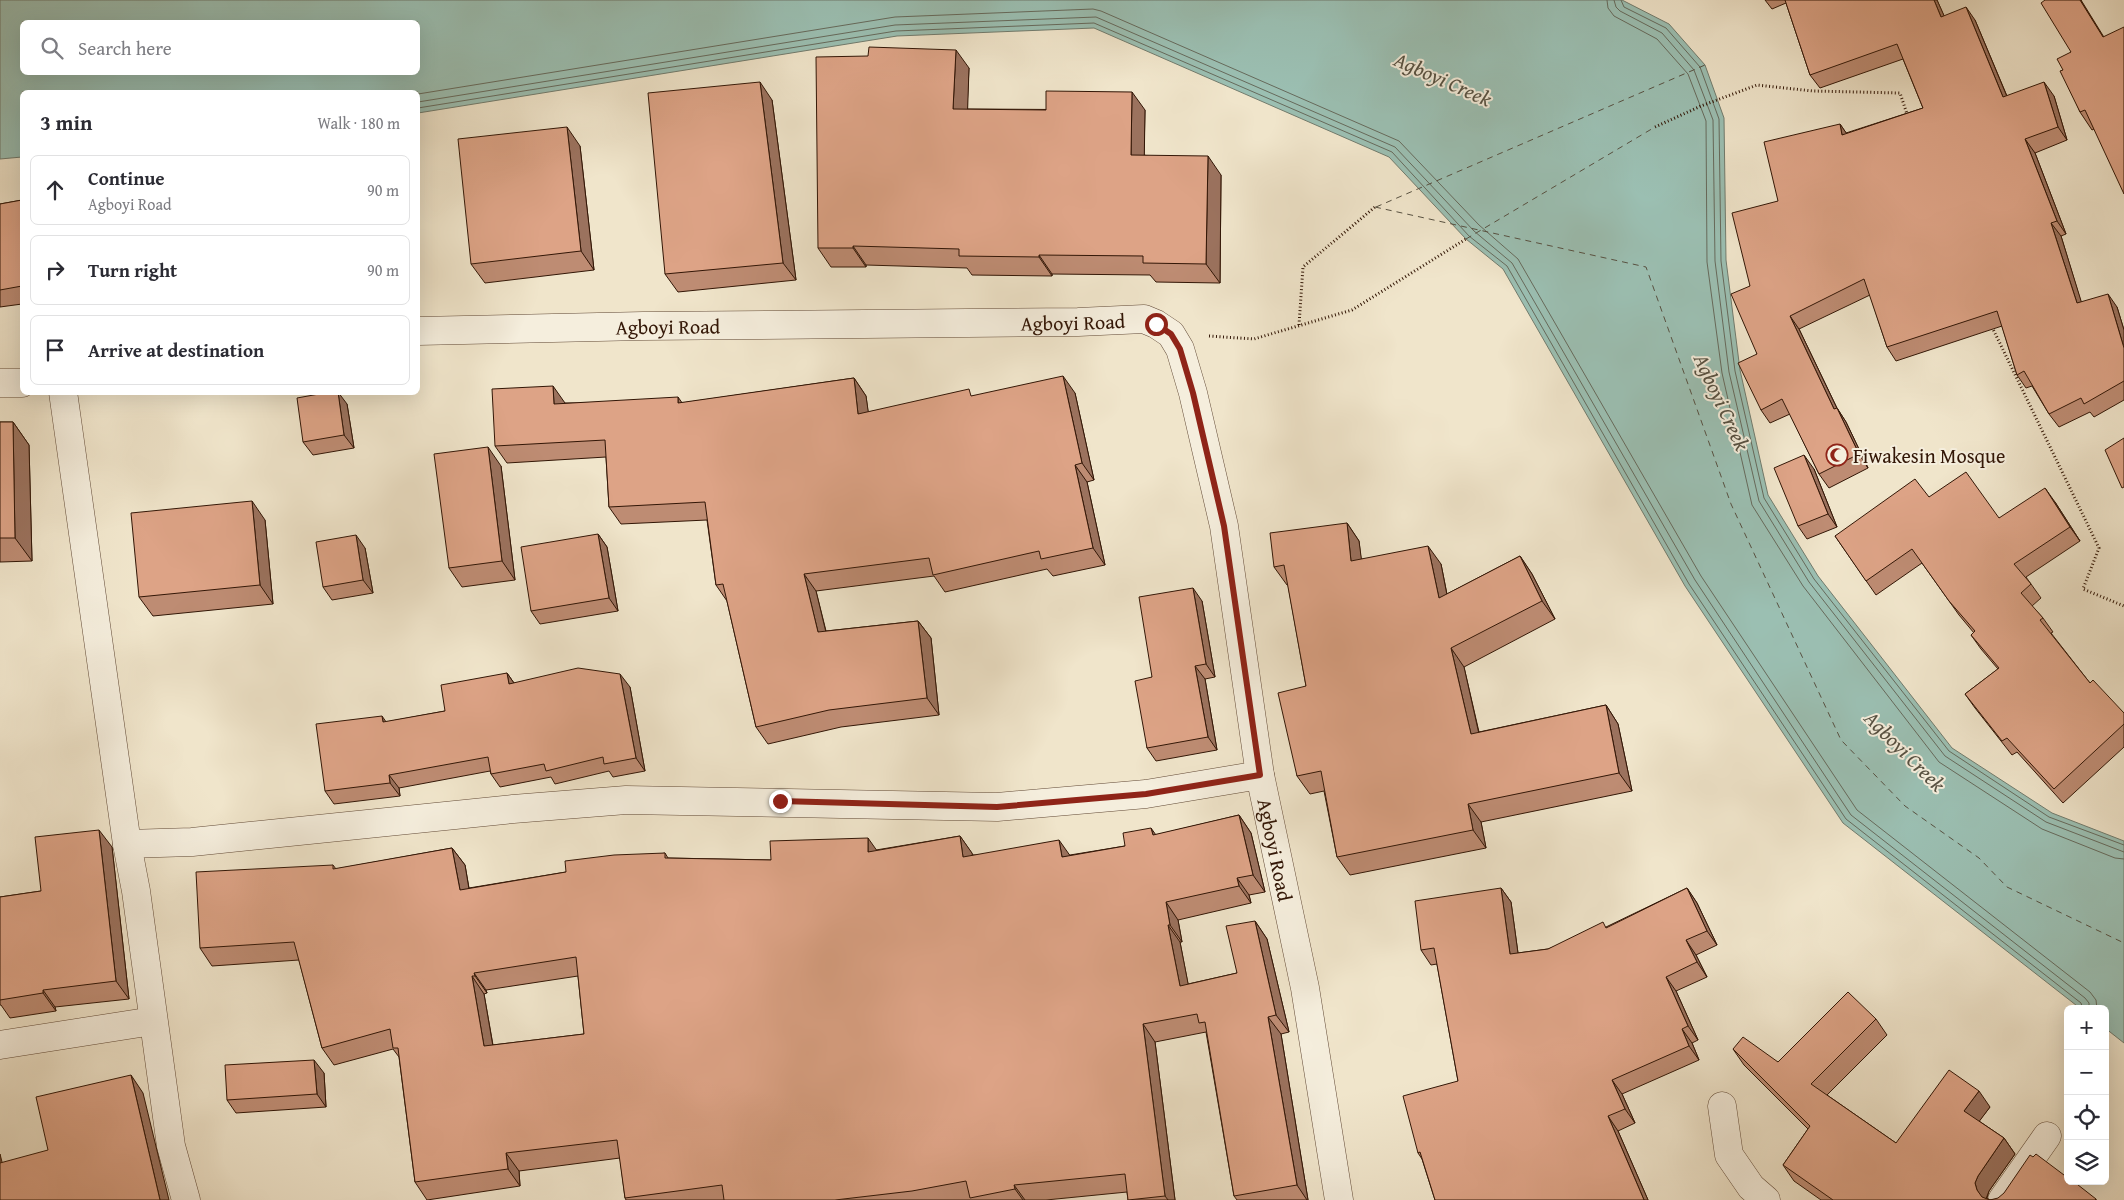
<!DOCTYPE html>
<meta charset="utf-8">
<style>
:root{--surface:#fff;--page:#f7f7f7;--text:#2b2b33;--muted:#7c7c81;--line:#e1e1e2}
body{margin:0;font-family:"Gentium Book Plus",serif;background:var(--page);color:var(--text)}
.controls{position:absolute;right:15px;bottom:15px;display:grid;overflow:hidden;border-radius:8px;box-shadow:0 5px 20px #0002}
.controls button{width:45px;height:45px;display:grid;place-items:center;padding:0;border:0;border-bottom:1px solid var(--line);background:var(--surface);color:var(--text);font:25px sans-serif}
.stop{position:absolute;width:15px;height:15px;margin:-11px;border:4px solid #8f2418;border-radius:50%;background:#fff}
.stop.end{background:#8f2418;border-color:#fff;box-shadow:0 1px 5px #0008}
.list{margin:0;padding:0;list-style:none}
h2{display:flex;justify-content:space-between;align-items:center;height:65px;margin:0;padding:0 20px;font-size:21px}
h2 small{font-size:16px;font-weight:400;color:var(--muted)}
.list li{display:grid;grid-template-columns:32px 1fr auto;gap:15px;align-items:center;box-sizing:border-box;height:70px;margin:0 10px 10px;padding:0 10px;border:1px solid var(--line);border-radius:8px}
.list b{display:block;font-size:19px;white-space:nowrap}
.list p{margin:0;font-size:16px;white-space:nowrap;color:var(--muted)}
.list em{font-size:16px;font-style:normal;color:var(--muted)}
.icon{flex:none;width:28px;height:28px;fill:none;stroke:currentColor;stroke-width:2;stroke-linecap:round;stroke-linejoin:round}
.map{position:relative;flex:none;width:2124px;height:1200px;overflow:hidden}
.search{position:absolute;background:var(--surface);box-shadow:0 5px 20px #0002;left:20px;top:20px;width:400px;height:55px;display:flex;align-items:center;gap:12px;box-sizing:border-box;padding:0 18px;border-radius:8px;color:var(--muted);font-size:19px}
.panel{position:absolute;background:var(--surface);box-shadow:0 5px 20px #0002;left:20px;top:90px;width:400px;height:305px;border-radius:8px}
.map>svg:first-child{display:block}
.water{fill:#9bbfb2;stroke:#717b6d;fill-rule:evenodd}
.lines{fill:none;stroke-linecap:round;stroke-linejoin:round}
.shore{stroke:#666a5c;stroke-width:1}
.ferry{stroke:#575142;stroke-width:1;stroke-dasharray:6 5;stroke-linecap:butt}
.minor-casing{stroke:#624a37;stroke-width:29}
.path{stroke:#321606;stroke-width:3;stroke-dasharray:1 2.5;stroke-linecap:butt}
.minor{stroke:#f5eedd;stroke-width:28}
.wall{fill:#be8c73;stroke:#321606;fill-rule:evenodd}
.shaded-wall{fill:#9b725e;stroke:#321606}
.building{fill:#dda386;stroke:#321606;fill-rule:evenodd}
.route{stroke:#8f2418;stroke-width:6}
.labels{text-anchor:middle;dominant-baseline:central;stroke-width:4;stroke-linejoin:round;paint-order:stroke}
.street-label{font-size:20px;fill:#321606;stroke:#f5eedd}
.poi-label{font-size:20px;fill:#321606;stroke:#f5eedd;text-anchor:start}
.water-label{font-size:21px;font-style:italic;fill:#575142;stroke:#f5eedd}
</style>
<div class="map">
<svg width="2124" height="1200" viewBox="0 0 2124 1200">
<rect width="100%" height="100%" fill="#f0e5cb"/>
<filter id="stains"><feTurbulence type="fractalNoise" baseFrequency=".004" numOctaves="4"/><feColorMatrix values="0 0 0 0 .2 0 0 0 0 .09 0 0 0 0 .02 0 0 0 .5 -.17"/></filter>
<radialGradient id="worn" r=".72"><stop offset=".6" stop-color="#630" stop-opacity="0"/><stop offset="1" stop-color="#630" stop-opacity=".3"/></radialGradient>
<!-- water -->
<path class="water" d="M0 0H1622L1669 24 1705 65 1724 118 1726 260 1740 370 1768 495 1818 576 1952 748 2052 813 2124 841V1043L2105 1028V1009H2081L1843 823 1685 586 1503 269 1466 239 1389 157 1094 28 897 36 418 113V92H22V157L0 159ZM22 22H418V72H22Z"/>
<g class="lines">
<!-- shore -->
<g class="shore">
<path d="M1607 0 1608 8 1614 16 1657 39 1688 74 1706 121 1707 262 1722 373 1752 505 1803 586 1939 762 2042 829 2115 858 2124 859"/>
<path d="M1614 0 1616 7 1620 11 1662 33 1694 70 1713 120 1715 261 1729 372 1759 501 1809 582 1945 756 2046 822 2124 852"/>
<path d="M1621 0 1624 7 1666 28 1700 67 1719 119 1721 261 1735 371 1764 498 1814 579 1949 751 2049 817 2124 845"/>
<path d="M418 94 895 17 1093 9 1101 11 1399 141 1479 225 1518 259 1701 576 1857 810 2090 992 2096 1000 2097 1009"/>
<path d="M418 102 895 25 1096 17 1395 147 1474 231 1512 263 1695 580 1851 815 2085 998 2089 1003V1009"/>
<path d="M418 108 896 31 1094 23 1392 152 1469 236 1507 266 1689 584 1846 819 2081 1003 2083 1009"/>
</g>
<!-- ferry -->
<g class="ferry">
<path d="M1375 207 1646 267 1731 504 1841 740 1905 806 1979 858 2007 887 2124 943"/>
<path d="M1376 207 1705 65"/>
<path d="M1466 239 1655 127"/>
</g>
<!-- minor casing -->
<g class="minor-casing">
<g id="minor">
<path id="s1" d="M418 331 643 326 1078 322 1144 319 1156 324 1171 334 1180 349 1193 393 1224 526 1260 775 1305 988 1339 1200"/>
<path d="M0 383H22"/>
<path d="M63 392 127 844 136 891 171 1146 186 1200"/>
<path d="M127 844 192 842 513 809 626 800 997 807 1146 794 1260 775"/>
<path d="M0 1045 153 1021"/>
<path d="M1722 1106 1729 1155 1751 1187 1766 1200"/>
<path d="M2002 1200 2047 1136"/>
</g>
</g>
<!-- path -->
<g class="path">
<path d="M1655 127 1701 106 1757 85 1813 91 1900 93 1908 117"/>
<path d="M1299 325 1303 267 1375 207"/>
<path d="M1992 327 2099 548 2083 589 2124 606"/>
<path d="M1209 336 1254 339 1352 310 1466 239"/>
</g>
<!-- minor -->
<use href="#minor" class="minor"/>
</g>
<!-- wall -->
<g class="wall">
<path d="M1765 0H1937L1944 16 1975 20 2007 96H2054L2067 140 2035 153 2066 234 2061 236 2081 302 2117 307 2124 330V400L2094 417 2090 412 2059 427 2049 414 2032 386 2026 388 2017 375 2002 326 1896 361 1887 347 1870 295 1799 329 1837 408 1846 422 1868 468 1829 488 1819 474 1790 414 1770 423 1761 410 1757 354 1750 286 1778 201 1840 124 1846 133 1923 108 1903 59 1820 88 1810 75 1786 3 1772 9Z"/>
<path d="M2081 0 2094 129 2092 130 2080 112 2063 70 2071 52Z"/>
<path d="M969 68 967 109 1145 110 1144 155 1221 175 1220 283 1156 282 1150 275 1052 274V276L972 275 967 268 866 265V267H831L818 248Z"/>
<path d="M772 100 796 280 678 292 665 274Z"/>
<path d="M580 146 594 270 485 283 471 264Z"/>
<path d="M22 200V304L0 307V204Z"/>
<path d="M854 378 866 396 868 412 974 396 1075 393 1094 480 1087 482 1105 565 1053 576 1047 569 945 592 934 576 816 591 826 631 918 621 931 638 939 715 841 727 768 744 756 727 727 601 716 585 707 520 621 524 609 507 606 457 507 463 495 446 565 403H682Z"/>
<path d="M347 404 354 448 313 455 303 442Z"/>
<path d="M0 422H13L29 445 32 561 0 562Z"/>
<path d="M501 466 515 580 462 587 449 568Z"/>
<path d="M1814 469 1837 527 1807 539 1798 526Z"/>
<path d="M1929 497 1999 518 2055 502 2080 541 2026 577 2041 598 2032 606 2043 618 2053 632 2051 633 2090 683 2124 713V747L2063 803 2017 752 2012 755 1975 708 1965 694 1998 669 1981 649 1971 635 1974 633 1959 615 1922 563 1876 595 1835 536Z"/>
<path d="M265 520 273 604 153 616 139 597Z"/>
<path d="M1347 523 1359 541 1361 559 1441 564 1447 594 1520 556 1532 574 1555 619 1464 667 1479 732 1606 705 1618 724 1632 791 1481 822 1486 848 1350 875 1337 857 1324 791 1310 794 1297 776 1306 686 1288 585H1287L1274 567Z"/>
<path d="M598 534 607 547 618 611 540 624 531 611Z"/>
<path d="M365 548 373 593 332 600 323 587Z"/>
<path d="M1202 601 1215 677 1205 679 1217 750 1156 761 1147 748 1152 677Z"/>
<path d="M507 673 514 683 630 687 645 771 613 777 609 771 555 784 551 777 500 787 491 774 490 771 399 788 400 796 334 804 325 791 386 722 445 711Z"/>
<path d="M1239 815 1251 833 1265 892 1249 895 1251 903 1178 920 1182 942H1180L1188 984 1237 973 1255 921 1267 939 1289 1032 1281 1034 1308 1200H1237L1234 1196 1206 1032 1155 1042 1175 1200H1128L1127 1192 1046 1200H626L625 1198 620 1158 519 1171 520 1186 427 1200 415 1182 399 1057 393 1049 334 1065 322 1048 299 960 212 966 200 948 333 865 336 869 452 848 465 865 469 888 566 872 665 853 668 858 771 860 876 850 960 836 973 855H1070L1125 846 1156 835ZM578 976 584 1034 493 1045 484 994 487 993 486 990Z"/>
<path d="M112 847 129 999 55 1007 56 1011 10 1018 1 1005H0V897L41 891Z"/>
<path d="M1501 888 1511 902 1518 953 1548 949 1606 927 1687 888 1697 903 1717 945 1696 955 1707 977 1676 991 1698 1040 1692 1043 1699 1060 1622 1094 1635 1123 1618 1131 1648 1200H1435L1422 1159 1418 1153 1458 1081 1437 964 1431 965 1421 950Z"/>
<path d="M1876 1019 1887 1035 1827 1095 1896 1143 1990 1107 1979 1121 2004 1138 2015 1154 1989 1191 1987 1198 1990 1200H2097H1821L1794 1181 1783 1165 1808 1129 1744 1065 1733 1049 1778 1062Z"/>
<path d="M324 1073 326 1107 236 1113 227 1100Z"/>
</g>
<!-- shaded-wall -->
<g class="shaded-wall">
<path d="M1934 0H1937L1951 31 1941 17Z"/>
<path d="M2080 0H2081L2115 55 2103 37Z"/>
<path d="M1966 7 1975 20 2013 111 2003 97Z"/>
<path d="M956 50 969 68 967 128 953 109Z"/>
<path d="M760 82 772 100 796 280 783 263Z"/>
<path d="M2044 82 2054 96 2067 140 2058 127Z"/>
<path d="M1132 92 1145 110 1144 174 1131 155Z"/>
<path d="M1840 124 1849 137 1842 135Z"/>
<path d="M567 127 580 146 594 270 581 251Z"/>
<path d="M2025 139 2035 153 2066 234 2057 221Z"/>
<path d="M1208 156 1221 175 1220 283 1206 264Z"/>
<path d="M2051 223 2061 236 2086 317 2077 303Z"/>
<path d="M853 246 866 265V267L853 248Z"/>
<path d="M1039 255 1052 274V276L1039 257Z"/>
<path d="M2108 294 2117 307 2124 330V348Z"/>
<path d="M1790 316 1799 329 1844 423 1834 409Z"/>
<path d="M1063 376 1075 393 1094 480 1082 463Z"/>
<path d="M854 378 866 396 871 431 858 414Z"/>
<path d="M553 386 565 403 566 422 554 404Z"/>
<path d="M338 392 347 404 354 448 344 435Z"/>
<path d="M678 397 690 414 678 403Z"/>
<path d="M1837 408 1846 422 1868 468 1859 454Z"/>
<path d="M13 422 29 445 32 561 15 538Z"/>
<path d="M488 447 501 466 515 580 502 561Z"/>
<path d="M1804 455 1814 469 1837 527 1828 514Z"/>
<path d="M1075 465 1087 482 1105 565 1093 548Z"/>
<path d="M2045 488 2055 502 2080 541 2070 527Z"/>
<path d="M252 501 265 520 273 604 260 585Z"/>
<path d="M1347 523 1359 541 1364 579 1351 561Z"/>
<path d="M598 534 607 547 618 611 609 598Z"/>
<path d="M356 535 365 548 373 593 363 580Z"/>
<path d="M1428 546 1441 564 1451 616 1439 598Z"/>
<path d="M1520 556 1532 574 1555 619 1542 601Z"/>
<path d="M804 574 816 591 830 649 818 632Z"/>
<path d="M1193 588 1202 601 1215 677 1206 664Z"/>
<path d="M918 621 931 638 939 715 927 698Z"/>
<path d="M1451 648 1464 667 1483 752 1471 734Z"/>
<path d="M1195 666 1205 679 1217 750 1208 737Z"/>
<path d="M507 673 516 686 509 684Z"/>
<path d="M620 674 630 687 645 771 636 758Z"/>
<path d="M1606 705 1618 724 1632 791 1619 773Z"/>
<path d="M382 716 391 729 383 722Z"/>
<path d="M389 775 399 788 400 796 390 783Z"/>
<path d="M1468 804 1481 822 1486 848 1473 830Z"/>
<path d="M1239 815 1251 833 1265 892 1253 875Z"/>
<path d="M1151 828 1163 845 1153 835Z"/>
<path d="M99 830 112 847 129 999 116 981Z"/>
<path d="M960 836 972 853 976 874 963 857Z"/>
<path d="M868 838 880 855 868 852Z"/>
<path d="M1059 840 1071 857H1062Z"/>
<path d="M452 848 465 865 472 907 460 890Z"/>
<path d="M1237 878 1249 895 1251 903 1239 886Z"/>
<path d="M1501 888 1511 902 1520 968 1510 954Z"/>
<path d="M1687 888 1697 903 1717 945 1707 931Z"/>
<path d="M1166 902 1178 920 1182 942 1170 925Z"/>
<path d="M1255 921 1267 939 1289 1032 1276 1015Z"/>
<path d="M1168 925 1180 942 1192 1004 1180 986Z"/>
<path d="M1686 940 1696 955 1707 977 1697 962Z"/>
<path d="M474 973 486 990 487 993 475 976Z"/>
<path d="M472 976 484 994 496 1064 484 1046Z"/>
<path d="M1666 977 1676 991 1698 1040 1688 1026Z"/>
<path d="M43 990 55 1007 56 1011 43 993Z"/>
<path d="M1268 1017 1281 1034 1308 1200H1307L1297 1185Z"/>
<path d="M1143 1024 1155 1042 1175 1200H1168L1165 1196Z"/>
<path d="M1682 1029 1692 1043 1699 1060 1689 1046Z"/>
<path d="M314 1060 324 1073 326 1107 317 1094Z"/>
<path d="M131 1075 143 1093 169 1200H160Z"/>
<path d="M1612 1080 1622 1094 1635 1123 1625 1109Z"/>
<path d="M1979 1091 1990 1107 1975 1127 1964 1111Z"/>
<path d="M1608 1116 1618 1131 1648 1200H1644Z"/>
<path d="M2004 1138 2015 1154 1989 1191 1986 1199 1983 1200 1977 1190 1975 1183 1978 1176Z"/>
<path d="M506 1153 519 1171 520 1186 508 1169Z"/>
<path d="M0 1154 7 1182 0 1171Z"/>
<path d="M1014 1185 1025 1200H1023L1015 1189Z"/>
</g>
<!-- building -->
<g class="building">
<path d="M1785 0H1934L1941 17 1966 7 2003 97 2044 82 2058 127 2025 139 2057 221 2051 223 2077 303 2108 294 2124 348V381L2084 404 2081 398 2049 414 2024 371 2017 375 1997 311 1887 347 1864 279 1790 316 1834 409 1837 408 1859 454 1819 474 1782 399 1761 410 1738 363 1757 354 1731 294 1750 286 1732 213 1778 201 1764 142 1840 124 1842 135 1923 108 1897 44 1810 75Z"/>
<path d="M2045 0H2080L2103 37 2124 27V194L2085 110 2080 112 2060 71 2063 70 2057 59 2071 52 2041 3Z"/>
<path d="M869 47 956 50 953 109 1046 110V91L1132 92 1131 155 1208 156 1206 264 1143 263V256L1039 255V257L959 256V249L853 246V248H818L816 57 868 56Z"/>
<path d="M760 82 783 263 665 274 648 93Z"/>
<path d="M567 127 581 251 471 264 458 139Z"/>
<path d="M22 200V286L0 290V204Z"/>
<path d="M1063 376 1082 463 1075 465 1093 548 1041 559 1039 551 933 575 929 558 804 574 818 632 918 621 927 698 829 710 756 727 723 584 716 585 705 502 609 507 605 440 495 446 492 389 553 386 554 404 678 397V403L854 378 858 414 969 389 971 396Z"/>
<path d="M330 392H338L344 435 303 442 297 398Z"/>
<path d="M0 422H13L15 538H0Z"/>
<path d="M2124 438V487L2122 488 2105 450Z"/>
<path d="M488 447 502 561 449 568 434 454Z"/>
<path d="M1804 455 1828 514 1798 526 1774 468Z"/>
<path d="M1966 472 1999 518 2045 488 2070 527 2014 564 2031 584 2021 593 2043 618 2040 620 2090 683 2093 680 2124 713V724L2054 789 2007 738 2002 741 1965 694 1999 668 1971 635 1975 631 1949 601 1912 549 1866 581 1835 536 1915 479 1929 497Z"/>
<path d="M252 501 260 585 139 597 131 513Z"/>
<path d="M1347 523 1351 561 1428 546 1439 598 1520 556 1542 601 1451 648 1471 734 1606 705 1619 773 1468 804 1473 830 1337 857 1321 771 1297 776 1278 693 1306 686 1284 565 1274 567 1270 533Z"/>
<path d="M598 534 609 598 531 611 521 547Z"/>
<path d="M356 535 363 580 323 587 316 542Z"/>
<path d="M1193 588 1206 664 1195 666 1208 737 1147 748 1135 681 1152 677 1139 597Z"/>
<path d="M578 668 620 674 636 758 604 764 603 757 546 771 544 764 491 774 488 757 389 775 390 783 325 791 316 724 382 716 383 722 445 711 441 685 507 673 509 684Z"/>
<path d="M1239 815 1253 875 1237 878 1239 886 1166 902 1170 925H1168L1180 986 1237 973 1226 926 1255 921 1276 1015 1268 1017 1297 1185 1234 1196 1205 1022 1199 1023 1197 1014 1143 1024 1165 1196 1128 1200 1125 1174 1014 1185 1015 1189 970 1198 966 1181 912 1191 835 1200H724L722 1185 625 1198 617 1140 506 1153 508 1169 415 1182 398 1048H393L390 1029 322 1048 294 942 200 948 196 872 333 865V869L452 848 460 890 566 872 565 861 614 855 665 853V858L771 860 770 841 868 838V852L960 836 963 857 1059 840 1062 857 1125 846 1123 833 1151 828 1153 835ZM576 957 584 1034 484 1046 472 976H475L474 973Z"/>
<path d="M99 830 116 981 43 990V993L0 1000V897L41 891 35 837Z"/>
<path d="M1501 888 1510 954 1548 949 1603 922 1606 928 1687 888 1707 931 1686 940 1697 962 1666 977 1688 1026 1682 1029 1689 1046 1612 1080 1625 1109 1608 1116 1644 1200H1435L1420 1152 1418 1153 1403 1096 1458 1081 1434 948 1421 950 1415 901Z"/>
<path d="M1848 992 1876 1019 1811 1084 1896 1143 1949 1070 1979 1091 1964 1111 2004 1138 1978 1176 1975 1183 1977 1190 1982 1197 1990 1200 1998 1198 2004 1193 2030 1155 2033 1157 2036 1154 2068 1178V1181H2073L2096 1199 2095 1200H1833L1783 1165 1810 1126 1733 1049 1743 1037 1778 1062Z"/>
<path d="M314 1060 317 1094 227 1100 225 1065Z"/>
<path d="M131 1075 160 1200H0V1163L48 1150 36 1097Z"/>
</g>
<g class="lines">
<!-- route -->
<path class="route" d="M780 801 997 807 1146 794 1260 775 1224 526 1193 393 1180 349 1171 334 1156 324"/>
</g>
<!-- icons -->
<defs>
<g id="mosque-ring" transform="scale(1.125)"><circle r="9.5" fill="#f5eedd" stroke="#8f2418" stroke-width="1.5"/><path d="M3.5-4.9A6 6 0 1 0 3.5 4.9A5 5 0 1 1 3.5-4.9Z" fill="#8f2418"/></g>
</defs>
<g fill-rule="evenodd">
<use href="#mosque-ring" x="1837" y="455"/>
</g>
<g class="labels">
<!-- street labels -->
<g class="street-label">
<text stroke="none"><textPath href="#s1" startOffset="655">Agboyi Road</textPath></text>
<text stroke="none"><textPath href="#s1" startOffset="250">Agboyi Road</textPath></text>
<text stroke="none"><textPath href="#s1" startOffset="1285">Agboyi Road</textPath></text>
</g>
<!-- poi labels -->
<g class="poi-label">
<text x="1853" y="455">Fiwakesin Mosque</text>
</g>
<!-- water labels -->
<g class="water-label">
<text transform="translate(1443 79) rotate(24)">Agboyi Creek</text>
<text transform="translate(1722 402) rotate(65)">Agboyi Creek</text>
<text transform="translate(1905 751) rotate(45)">Agboyi Creek</text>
</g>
</g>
<rect width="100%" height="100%" filter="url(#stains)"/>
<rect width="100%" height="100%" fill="url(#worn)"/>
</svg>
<div class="controls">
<button>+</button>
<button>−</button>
<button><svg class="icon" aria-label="locate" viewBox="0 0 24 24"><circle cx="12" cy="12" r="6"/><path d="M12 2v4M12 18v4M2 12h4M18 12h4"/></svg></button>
<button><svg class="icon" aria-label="layers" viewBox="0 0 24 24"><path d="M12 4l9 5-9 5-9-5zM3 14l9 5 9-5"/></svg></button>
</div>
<div class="stop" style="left:1156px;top:324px"></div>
<div class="stop end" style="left:780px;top:801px"></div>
<div class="search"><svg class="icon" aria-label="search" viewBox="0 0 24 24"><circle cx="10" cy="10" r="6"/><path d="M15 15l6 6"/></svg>Search here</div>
<section class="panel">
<h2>3 min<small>Walk · 180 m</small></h2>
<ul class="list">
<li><svg class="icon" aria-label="ahead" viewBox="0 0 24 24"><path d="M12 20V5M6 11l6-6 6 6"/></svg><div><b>Continue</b><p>Agboyi Road</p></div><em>90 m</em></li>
<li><svg class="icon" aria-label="right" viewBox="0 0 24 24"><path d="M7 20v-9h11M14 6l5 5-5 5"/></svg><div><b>Turn right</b></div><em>90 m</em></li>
<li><svg class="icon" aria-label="arrive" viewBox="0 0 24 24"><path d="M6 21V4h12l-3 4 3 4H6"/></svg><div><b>Arrive at destination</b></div></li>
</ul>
</section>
</div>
